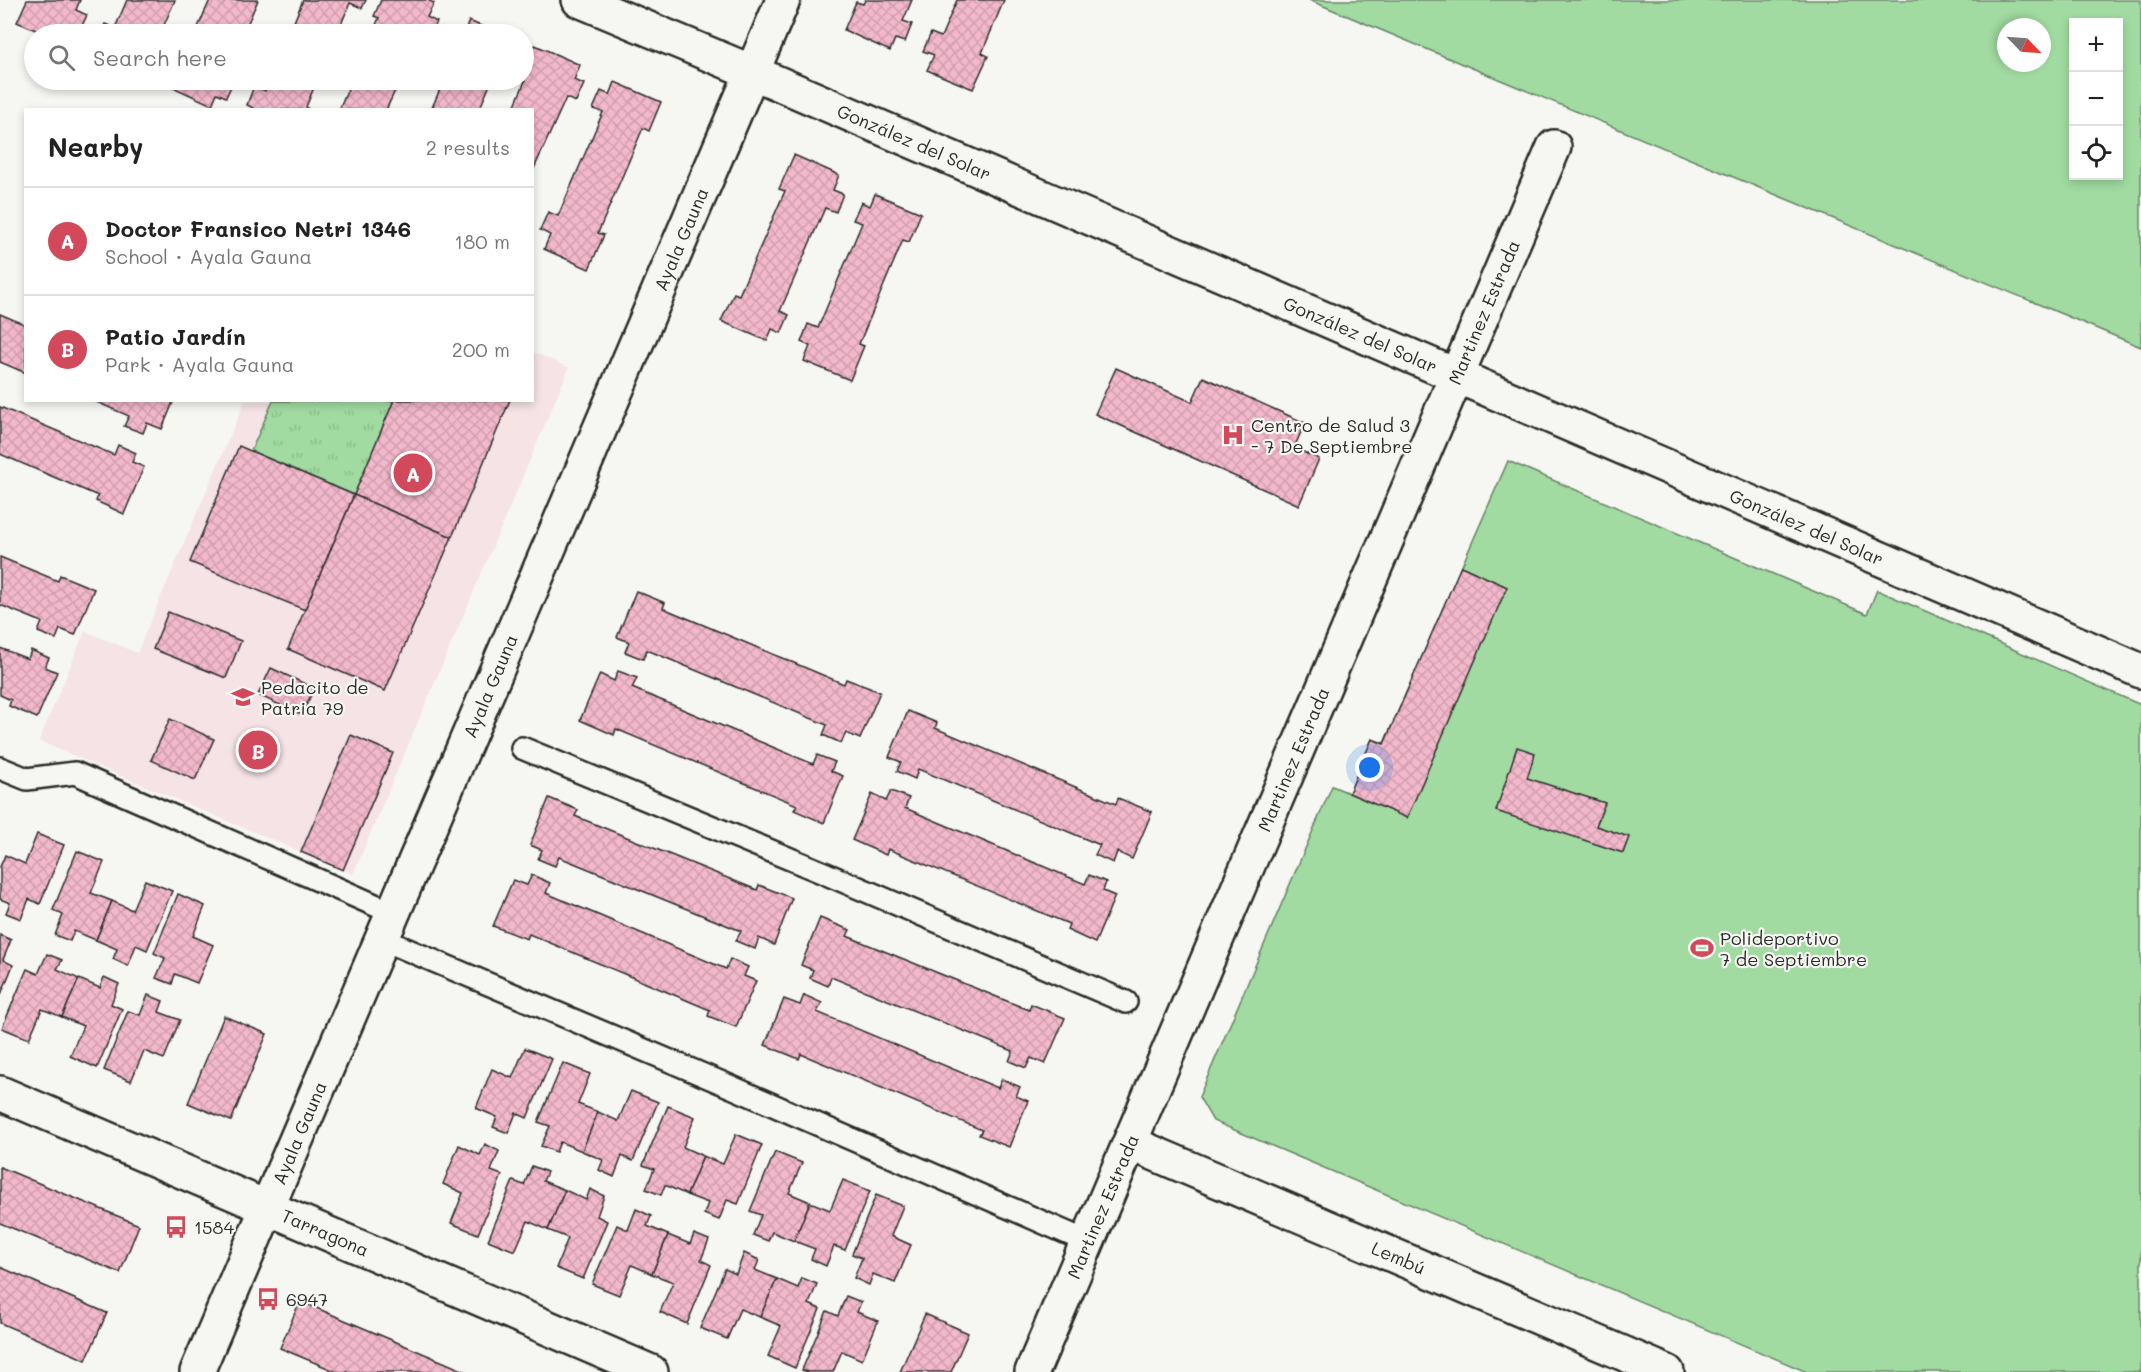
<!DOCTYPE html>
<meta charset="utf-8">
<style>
:root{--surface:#fff;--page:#f2f2f2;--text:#222;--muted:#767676;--line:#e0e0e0;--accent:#d1495b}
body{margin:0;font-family:Mali,sans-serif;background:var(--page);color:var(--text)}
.controls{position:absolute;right:18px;top:18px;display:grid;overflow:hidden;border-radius:0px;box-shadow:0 3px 9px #0003}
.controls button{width:54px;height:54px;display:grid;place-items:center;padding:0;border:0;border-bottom:2px solid var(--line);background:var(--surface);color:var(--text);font:30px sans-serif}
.compass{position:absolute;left:1997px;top:18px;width:54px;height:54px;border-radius:50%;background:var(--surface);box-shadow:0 3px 9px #0003;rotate:115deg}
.you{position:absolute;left:1370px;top:768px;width:21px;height:21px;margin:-15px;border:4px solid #fff;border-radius:50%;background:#1a73e8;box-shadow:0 0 0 9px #1a73e833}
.badge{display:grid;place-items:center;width:39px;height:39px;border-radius:50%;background:var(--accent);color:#fff;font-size:20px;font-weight:700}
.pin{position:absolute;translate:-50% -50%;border:3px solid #fff;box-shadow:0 2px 6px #0006}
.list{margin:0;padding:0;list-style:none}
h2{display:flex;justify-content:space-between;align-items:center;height:78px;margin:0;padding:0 24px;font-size:26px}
h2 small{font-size:20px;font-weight:400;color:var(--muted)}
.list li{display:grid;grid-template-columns:39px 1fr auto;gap:18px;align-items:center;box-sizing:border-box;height:108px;padding:0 24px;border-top:2px solid var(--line)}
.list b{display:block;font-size:22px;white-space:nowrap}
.list p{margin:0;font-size:20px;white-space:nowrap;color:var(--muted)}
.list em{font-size:20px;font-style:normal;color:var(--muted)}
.icon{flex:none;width:33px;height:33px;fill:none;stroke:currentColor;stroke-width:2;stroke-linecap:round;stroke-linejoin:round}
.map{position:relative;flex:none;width:2141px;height:1372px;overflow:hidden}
.search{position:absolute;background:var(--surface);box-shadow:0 3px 9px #0003;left:24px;top:24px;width:510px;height:66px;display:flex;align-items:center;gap:15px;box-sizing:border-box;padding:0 21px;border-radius:33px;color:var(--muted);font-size:22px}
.panel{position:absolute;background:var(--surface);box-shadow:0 3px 9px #0003;left:24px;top:108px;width:510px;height:294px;border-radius:0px}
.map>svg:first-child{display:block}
.built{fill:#f5e3e6}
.park{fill:url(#park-tufts);stroke:#668366;stroke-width:1.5}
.pitch{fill:#a1dba1;stroke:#668366;stroke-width:1.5;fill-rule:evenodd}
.building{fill:url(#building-cross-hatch);stroke:#2b2b2b;stroke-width:1.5}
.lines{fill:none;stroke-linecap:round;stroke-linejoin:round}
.lane-casing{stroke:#2b2b2b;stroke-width:26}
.street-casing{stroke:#2b2b2b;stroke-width:38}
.lane{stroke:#f6f6f2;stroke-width:21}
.street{stroke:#f6f6f2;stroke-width:33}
.labels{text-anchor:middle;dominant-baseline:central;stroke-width:4.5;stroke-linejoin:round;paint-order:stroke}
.street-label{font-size:18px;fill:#2b2b2b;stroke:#f6f6f2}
.poi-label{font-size:18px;fill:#2b2b2b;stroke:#f6f6f2;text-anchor:start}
</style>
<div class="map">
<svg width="2141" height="1372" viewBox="0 0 2141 1372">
<defs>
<pattern id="park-tufts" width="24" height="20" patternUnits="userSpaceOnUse" patternTransform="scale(1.5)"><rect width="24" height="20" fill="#a1dba1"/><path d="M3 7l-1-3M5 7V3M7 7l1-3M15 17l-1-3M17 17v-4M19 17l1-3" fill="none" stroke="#8bbc8b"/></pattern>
<pattern id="building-cross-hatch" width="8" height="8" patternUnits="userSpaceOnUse" patternTransform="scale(1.5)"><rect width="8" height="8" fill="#f2b8cb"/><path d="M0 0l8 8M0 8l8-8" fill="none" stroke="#d09eae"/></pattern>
</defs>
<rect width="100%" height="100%" fill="#f6f6f2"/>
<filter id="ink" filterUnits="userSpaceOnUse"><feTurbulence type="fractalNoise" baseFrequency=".0167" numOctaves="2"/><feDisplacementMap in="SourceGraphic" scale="12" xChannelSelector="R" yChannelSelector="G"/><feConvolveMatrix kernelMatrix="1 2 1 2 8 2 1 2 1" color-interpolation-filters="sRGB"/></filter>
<g filter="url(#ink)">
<!-- built -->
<path class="built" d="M533 352 569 368 353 874 39 741 85 631 137 653 245 401 532 400Z"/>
<!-- park -->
<path class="park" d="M273 401H394L354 495 251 451Z"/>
<!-- pitch -->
<g class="pitch">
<path d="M1309 0H2141V347ZM2074 22H2118V176H2074ZM2006 27H2042V63H2006Z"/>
<path d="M1508 461 1867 614 1877 590 2141 705V1372H1807L1213 1121 1199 1097 1332 786 1349 793 1372 739 1384 743Z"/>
</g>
<!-- building -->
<g class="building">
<path d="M27 0H80L76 10 87 15 78 34 67 30 65 34H45L17 22Z"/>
<path d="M127 0H175L160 34H100L105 24 115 28Z"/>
<path d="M210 0H258L243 34H195Z"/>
<path d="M303 0H366L362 8 350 3 337 34H289Z"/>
<path d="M381 0H428L434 3 427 17 437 22 431 34H372L379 18 374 16Z"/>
<path d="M865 0H912L903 21 912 24 905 42 895 39 890 51 844 30 856 2 863 4Z"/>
<path d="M957 0H1004L982 53 988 56 973 89 927 70 934 55 923 51 931 33 941 37Z"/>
<path d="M469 21 500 34H453L455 30 464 33Z"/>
<path d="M535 45 580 65 574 80 584 84 576 102 566 98 532 173V110H513L525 81 522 80 524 70Z"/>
<path d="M168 80H234L226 97 217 93 212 105 166 84Z"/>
<path d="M269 80H317L306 107 310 110H257L247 105 254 86 265 91Z"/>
<path d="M352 80H400L386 110H339Z"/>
<path d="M444 80H492L479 110H431Z"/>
<path d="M615 82 661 102 649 131 643 128 598 233 604 235 589 269 544 249 550 235 540 230 548 212 558 216 603 112 593 109 601 91 610 95Z"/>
<path d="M794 155 839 175 833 190 843 194 836 212 825 208 780 311 789 315 781 333 772 329 767 341 721 321 734 293 739 295 785 191 779 189Z"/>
<path d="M875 194 921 213 909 242 903 240 859 344 864 346 850 380 804 361 810 346 801 342 808 324 818 328 862 223 853 220 861 202 870 206Z"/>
<path d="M0 314 26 325V373L0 362Z"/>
<path d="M1116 368 1192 402 1203 377 1305 423 1294 448 1319 459 1299 505 1095 414Z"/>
<path d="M92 400H174L162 429 147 423 143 433 124 426 129 416Z"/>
<path d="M394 400H510L452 537 354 495Z"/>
<path d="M0 407 114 455 118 445 136 453 132 462 144 467 124 514 96 501 98 496 0 454Z"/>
<path d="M239 446 354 495 305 610 190 562Z"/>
<path d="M354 495 452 537 385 691 288 649Z"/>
<path d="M0 557 58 581 60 575 94 589 75 635 60 629 56 639 38 632 42 622 0 605Z"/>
<path d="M1461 566 1507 587 1407 818 1349 793 1372 739 1384 744Z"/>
<path d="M636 591 665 603 663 608 844 684 846 679 880 692 860 739 846 733 841 743 823 735 827 725 647 650 643 659 625 652 629 642 617 637Z"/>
<path d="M168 612 241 641 226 678 153 649Z"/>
<path d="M0 648 28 659 31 650 49 658 45 667 57 672 37 718 9 706 11 700 0 695Z"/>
<path d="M271 668 314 688 302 715 258 695Z"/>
<path d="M618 671 637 678 632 688 813 764 817 755 835 762 831 771 843 776 824 823 794 810 797 805 616 729 614 735 580 720 600 674 614 681Z"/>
<path d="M908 711 937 723 935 728 1116 804 1118 798 1152 812 1132 859 1117 852 1113 863 1095 855 1100 845 918 769 915 779 897 771 901 762 889 757Z"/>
<path d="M170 719 214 739 195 780 151 760Z"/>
<path d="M351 735 393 753 343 870 301 852Z"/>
<path d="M1517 747 1535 753 1527 778 1605 803 1596 826 1629 837 1623 853 1496 811Z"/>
<path d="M891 791 909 798 905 808 1085 884 1089 875 1106 882 1103 891 1115 896 1095 943 1067 930 1069 924 888 849 886 855 852 840 872 794 886 801Z"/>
<path d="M549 798 578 810 575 816 757 890 759 885 792 898 774 945 759 938 755 949 736 941 741 931 559 857 555 866 538 859 542 850 530 845Z"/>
<path d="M37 834 64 845 40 904 29 899 21 919 6 913 10 903 0 899V867L5 855 25 864Z"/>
<path d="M77 851 104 862 91 893 112 901 96 940 74 931 70 941 55 935 63 915 53 910Z"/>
<path d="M532 875 550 883 546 893 726 969 730 959 748 967 744 976 756 981 736 1027 708 1016 710 1010 529 934 527 939 493 926 513 880 527 885Z"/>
<path d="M145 880 172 891 147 950 136 945 128 966 113 959 117 949 96 940 112 901 132 910Z"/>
<path d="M178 894 205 906 193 936 213 945 197 983 175 974 172 984 156 978 165 958 154 953Z"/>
<path d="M820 918 850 930 847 936 1029 1010 1031 1004 1065 1018 1045 1064 1031 1058 1026 1068 1009 1061 1013 1051 831 977 828 986 810 978 813 970 801 965Z"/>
<path d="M0 935 11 940 3 960 13 965 0 997Z"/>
<path d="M47 954 62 960 57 969 79 979 62 1017 42 1009 29 1039 2 1028 27 969 38 974Z"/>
<path d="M104 977 119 984 111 1004 122 1009 97 1068 70 1056 83 1026 62 1017 79 979 100 988Z"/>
<path d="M148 995 163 1001 159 1012 180 1020 164 1059 144 1051 131 1081 104 1070 128 1011 140 1015Z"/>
<path d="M804 995 822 1003 817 1012 998 1088 1002 1079 1020 1087 1016 1096 1028 1101 1009 1147 979 1135 982 1130 801 1054 799 1059 765 1045 784 999 800 1005Z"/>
<path d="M224 1016 267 1034 231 1121 188 1103Z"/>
<path d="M525 1048 552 1059 527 1118 516 1113 508 1133 493 1127 497 1117 476 1108 492 1069 512 1078Z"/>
<path d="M563 1063 590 1074 578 1104 598 1112 582 1151 560 1142 556 1152 541 1146 550 1126 538 1122Z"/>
<path d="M631 1091 658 1102 633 1161 622 1156 614 1177 599 1170 603 1160 582 1151 598 1112 618 1121Z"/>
<path d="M668 1106 695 1117 683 1147 703 1156 687 1195 665 1185 661 1195 646 1189 654 1169 643 1165Z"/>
<path d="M736 1134 762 1145 738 1204 727 1200 719 1220 704 1214 708 1203 687 1195 703 1156 723 1164Z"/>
<path d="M485 1144 499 1151 491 1171 502 1175 478 1234 451 1223 463 1193 443 1184 459 1145 480 1155Z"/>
<path d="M775 1152 802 1163 789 1193 810 1202 794 1241 772 1232 768 1241 753 1235 761 1215 750 1211Z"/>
<path d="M532 1166 547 1172 543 1181 565 1190 548 1230 528 1221 515 1251 488 1240 513 1181 524 1185Z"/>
<path d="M0 1167 139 1225 120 1273 0 1223Z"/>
<path d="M843 1180 870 1191 845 1250 834 1246 826 1266 811 1259 815 1249 794 1241 810 1202 830 1210Z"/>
<path d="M590 1189 604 1196 597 1216 607 1221 583 1279 556 1268 568 1238 548 1230 565 1190 586 1200Z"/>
<path d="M876 1195 903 1206 891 1236 911 1245 895 1283 873 1274 869 1285 854 1278 862 1258 852 1254Z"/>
<path d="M636 1209 651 1216 647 1226 668 1235 652 1274 632 1265 619 1295 592 1284 617 1225 628 1230Z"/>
<path d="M694 1234 709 1240 701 1260 711 1265 687 1324 660 1312 673 1282 652 1274 668 1235 690 1244Z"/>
<path d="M744 1253 759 1260 755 1270 777 1279 760 1317 740 1309 727 1339 700 1328 725 1269 736 1274Z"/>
<path d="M0 1267 107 1313 86 1360 0 1323Z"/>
<path d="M802 1278 817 1284 809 1304 820 1309 795 1368 768 1356 781 1326 760 1317 777 1279 798 1288Z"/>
<path d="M846 1296 861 1302 857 1312 878 1321 862 1360 842 1351 833 1372H807L802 1370 827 1311 838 1316Z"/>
<path d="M300 1301 467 1372H337L280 1348Z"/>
<path d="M925 1314 968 1333 951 1372H900Z"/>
</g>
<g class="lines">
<!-- lane casing -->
<g class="lane-casing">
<g id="lane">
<path d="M522 748 824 873 1126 1002"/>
<path d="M0 768 27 779 75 773 393 913"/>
<path d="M382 939 734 1088 1088 1242"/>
</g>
</g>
<!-- street casing -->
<g class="street-casing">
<g id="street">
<path id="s1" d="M579 0 752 72 2141 671"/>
<path id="s2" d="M0 1093 651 1372"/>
<path id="s3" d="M1130 1143 1667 1372"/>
<path id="s4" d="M197 1372 783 0"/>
<path id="s5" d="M1032 1372 1554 147"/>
</g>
</g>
<!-- lane -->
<use href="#lane" class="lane"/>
<!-- street -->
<use href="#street" class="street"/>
</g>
</g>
<!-- icons -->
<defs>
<g id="hospital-bare" transform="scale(1.8)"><path d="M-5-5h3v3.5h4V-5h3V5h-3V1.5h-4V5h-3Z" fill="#d1495b" stroke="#f6f6f2" stroke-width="2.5" paint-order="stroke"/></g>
<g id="school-bare" transform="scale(1.8)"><path d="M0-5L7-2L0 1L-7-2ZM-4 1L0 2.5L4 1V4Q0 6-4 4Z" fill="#d1495b" stroke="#f6f6f2" stroke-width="2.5" paint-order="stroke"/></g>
<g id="stadium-bare" transform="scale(1.8)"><path d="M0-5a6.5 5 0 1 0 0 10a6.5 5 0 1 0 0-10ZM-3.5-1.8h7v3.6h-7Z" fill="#d1495b" stroke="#f6f6f2" stroke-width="2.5" paint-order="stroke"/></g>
<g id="bus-bare" transform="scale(1.8)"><path d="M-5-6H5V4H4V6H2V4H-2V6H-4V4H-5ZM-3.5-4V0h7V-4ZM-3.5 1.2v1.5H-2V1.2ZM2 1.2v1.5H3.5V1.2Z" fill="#d1495b" stroke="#f6f6f2" stroke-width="2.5" paint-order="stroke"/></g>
</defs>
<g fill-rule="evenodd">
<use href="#hospital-bare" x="1233" y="435"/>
<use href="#school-bare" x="243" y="697"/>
<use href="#stadium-bare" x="1702" y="948"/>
<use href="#bus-bare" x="176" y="1227"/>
<use href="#bus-bare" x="268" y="1299"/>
</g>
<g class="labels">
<!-- street labels -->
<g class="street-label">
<text stroke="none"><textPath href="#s1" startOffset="364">González del Solar</textPath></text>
<text stroke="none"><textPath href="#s4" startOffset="1232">Ayala Gauna</textPath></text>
<text stroke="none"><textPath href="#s5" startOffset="1152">Martinez Estrada</textPath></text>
<text stroke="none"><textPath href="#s1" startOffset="850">González del Solar</textPath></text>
<text stroke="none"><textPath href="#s1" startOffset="1336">González del Solar</textPath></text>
<text stroke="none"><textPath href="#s4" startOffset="746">Ayala Gauna</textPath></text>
<text stroke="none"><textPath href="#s5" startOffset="666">Martinez Estrada</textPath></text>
<text stroke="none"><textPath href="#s4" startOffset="260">Ayala Gauna</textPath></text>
<text stroke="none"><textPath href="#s5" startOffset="180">Martinez Estrada</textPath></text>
<text stroke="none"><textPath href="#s2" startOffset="354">Tarragona</textPath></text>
<text stroke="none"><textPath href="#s3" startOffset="292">Lembú</textPath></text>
</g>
<!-- poi labels -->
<g class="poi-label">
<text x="1251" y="425">Centro de Salud 3<tspan x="1251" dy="21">- 7 De Septiembre</tspan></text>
<text x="261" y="687">Pedacito de<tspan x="261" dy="21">Patria 79</tspan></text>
<text x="1720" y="938">Polideportivo<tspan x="1720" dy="21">7 de Septiembre</tspan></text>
<text x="194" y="1227">1584</text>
<text x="286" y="1299">6947</text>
</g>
</g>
</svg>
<div class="controls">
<button>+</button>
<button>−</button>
<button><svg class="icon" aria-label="locate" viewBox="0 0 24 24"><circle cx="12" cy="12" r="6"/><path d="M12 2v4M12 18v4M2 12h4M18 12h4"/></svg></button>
</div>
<svg class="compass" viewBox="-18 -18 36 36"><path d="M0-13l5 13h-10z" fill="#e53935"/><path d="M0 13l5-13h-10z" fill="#767676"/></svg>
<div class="you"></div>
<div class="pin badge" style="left:413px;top:473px">A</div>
<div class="pin badge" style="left:258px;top:750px">B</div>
<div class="search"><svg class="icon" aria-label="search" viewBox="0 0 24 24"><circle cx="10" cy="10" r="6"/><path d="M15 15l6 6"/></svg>Search here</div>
<section class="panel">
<h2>Nearby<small>2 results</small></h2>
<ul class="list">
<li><span class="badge">A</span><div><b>Doctor Fransico Netri 1346</b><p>School · Ayala Gauna</p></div><em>180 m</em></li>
<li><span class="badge">B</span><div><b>Patio Jardín</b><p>Park · Ayala Gauna</p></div><em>200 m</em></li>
</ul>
</section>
</div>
